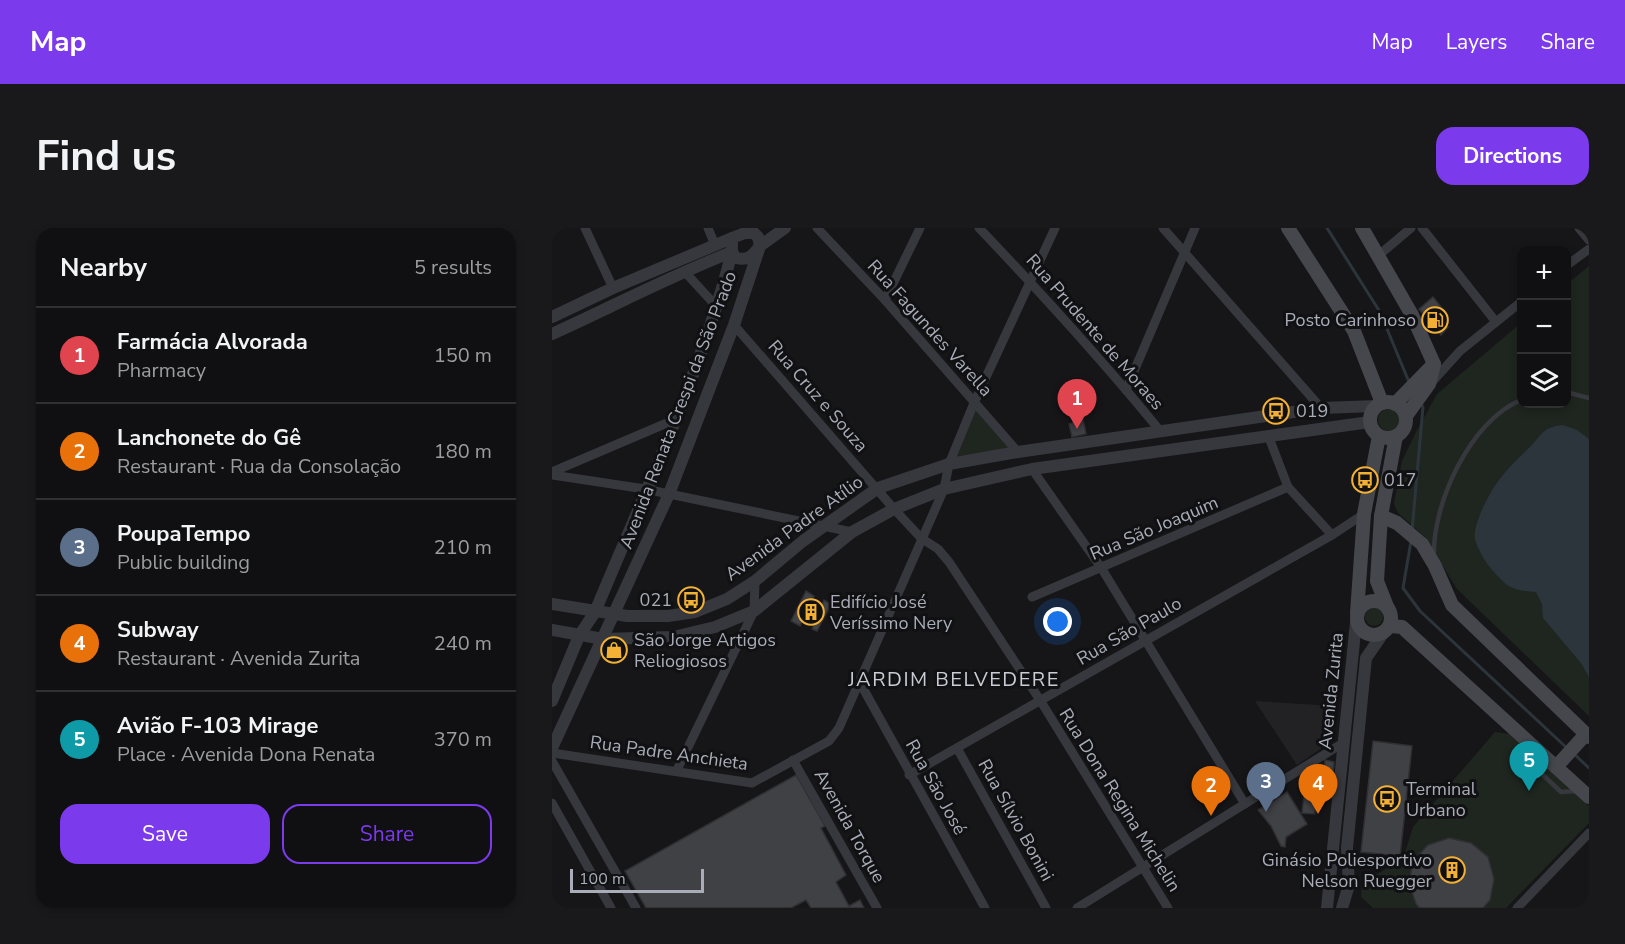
<!DOCTYPE html>
<meta charset="utf-8">
<style>
:root{--surface:#101012;--page:#19191b;--text:#f1f3f6;--muted:#9c9d9f;--line:#303032;--accent:#7c3aed}
body{margin:0;font-family:"Nunito Sans",sans-serif;background:var(--page);color:var(--text)}
.controls{position:absolute;right:18px;top:18px;display:grid;overflow:hidden;border-radius:12px;box-shadow:0 3px 9px #0003}
.controls button{width:54px;height:54px;display:grid;place-items:center;padding:0;border:0;border-bottom:2px solid var(--line);background:var(--surface);color:var(--text);font:30px sans-serif}
.scale{position:absolute;left:18px;bottom:15px;width:134px;box-sizing:border-box;padding-left:6px;border:3px solid #a8adb8;border-top:0;font-size:16px;line-height:21px;white-space:nowrap;color:#a8adb8;-webkit-text-stroke:4px #111113;paint-order:stroke}
.you{position:absolute;left:506px;top:394px;width:21px;height:21px;margin:-15px;border:4px solid #fff;border-radius:50%;background:#1a73e8;box-shadow:0 0 0 9px #1a73e833}
.badge{display:grid;place-items:center;width:39px;height:39px;border-radius:50%;background:var(--accent);color:#fff;font-size:20px;font-weight:700}
.pin{position:absolute;translate:-50% -50px;filter:drop-shadow(0 2px 3px #0008)}
.pin::after{content:'';position:absolute;top:32px;width:21px;height:18px;background:inherit;clip-path:polygon(0 0,100% 0,50% 100%)}
.list{margin:0;padding:0;list-style:none}
h2{display:flex;justify-content:space-between;align-items:center;height:78px;margin:0;padding:0 24px;font-size:26px}
h2 small{font-size:20px;font-weight:400;color:var(--muted)}
.list li{display:grid;grid-template-columns:39px 1fr auto;gap:18px;align-items:center;box-sizing:border-box;height:96px;padding:0 24px;border-top:2px solid var(--line)}
.list b{display:block;font-size:22px;white-space:nowrap}
.list p{margin:0;font-size:20px;white-space:nowrap;color:var(--muted)}
.list em{font-size:20px;font-style:normal;color:var(--muted)}
.actions{display:flex;gap:12px;padding:18px 24px}
.actions a{flex:1;padding:14px 0;border:2px solid var(--accent);border-radius:18px;text-align:center;font-size:21px;color:var(--accent)}
.actions .main{background:var(--accent);color:#fff}
.icon{flex:none;width:33px;height:33px;fill:none;stroke:currentColor;stroke-width:2;stroke-linecap:round;stroke-linejoin:round}
.map{position:relative;flex:none;width:1037px;height:680px;overflow:hidden;border-radius:18px}
header{display:flex;align-items:center;gap:36px;box-sizing:border-box;height:84px;padding:0 30px;background:var(--accent);color:#fff}
header strong{font-size:28px}
nav{display:flex;gap:33px;margin-inline-start:auto;font-size:21px}
.intro{display:flex;align-items:center;justify-content:space-between;box-sizing:border-box;height:144px;padding:0 36px}
h1{margin:0;font-size:42px}
.button{padding:15px 27px;border-radius:18px;background:var(--accent);color:#fff;font-size:21px;font-weight:700}
main{display:flex;gap:36px;padding:0 36px}
aside{flex:1;background:var(--surface);border-radius:18px;box-shadow:0 3px 9px #0003}
.map>svg:first-child{display:block}
.built{fill:#222225}
.green{fill:#1e261f}
.water{fill:#2c353c}
.lines{fill:none;stroke-linecap:round;stroke-linejoin:round}
.stream{stroke:#2c353c;stroke-width:3}
.building{fill:#404145;stroke:#303034;stroke-width:1.5}
.service{stroke:#37383d;stroke-width:4.5}
.minor{stroke:#37383d;stroke-width:9}
.tertiary{stroke:#37383d;stroke-width:12}
.secondary{stroke:#45474d;stroke-width:14}
.labels{text-anchor:middle;dominant-baseline:central;stroke-width:6;stroke-linejoin:round;paint-order:stroke}
.poi-label{font-size:18px;fill:#a8adb8;stroke:#111113;text-anchor:start}
.street-label{font-size:18px;fill:#a8adb8;stroke:#111113}
.neighbourhood-label{font-size:20px;letter-spacing:1.5px;fill:#c9ccd4;stroke:#111113}
</style>
<header>
<strong>Map</strong>
<nav><a>Map</a><a>Layers</a><a>Share</a></nav>
</header>
<div class="intro"><h1>Find us</h1><a class="button">Directions</a></div>
<main>
<aside>
<h2>Nearby<small>5 results</small></h2>
<ul class="list">
<li><span class="badge" style="background:#e0444e">1</span><div><b>Farmácia Alvorada</b><p>Pharmacy</p></div><em>150 m</em></li>
<li><span class="badge" style="background:#e8710a">2</span><div><b>Lanchonete do Gê</b><p>Restaurant · Rua da Consolação</p></div><em>180 m</em></li>
<li><span class="badge" style="background:#5c6f8a">3</span><div><b>PoupaTempo</b><p>Public building</p></div><em>210 m</em></li>
<li><span class="badge" style="background:#e8710a">4</span><div><b>Subway</b><p>Restaurant · Avenida Zurita</p></div><em>240 m</em></li>
<li><span class="badge" style="background:#0f9aa8">5</span><div><b>Avião F-103 Mirage</b><p>Place · Avenida Dona Renata</p></div><em>370 m</em></li>
</ul>
<div class="actions"><a class="main">Save</a><a>Share</a></div>
</aside>
<div class="map">
<svg width="1037" height="680" viewBox="0 0 1037 680">
<rect width="100%" height="100%" fill="#161618"/>
<!-- built -->
<path class="built" d="M703 473 783 478 777 515 745 537Z"/>
<!-- green -->
<g class="green">
<path d="M1037 38V488L905 361 873 309 846 285 842 276 850 233 864 204 885 166 969 95V176H1014L1015 56Z"/>
<circle cx="837" cy="192" r="11"/>
<path d="M424 181 458 221 405 228Z"/>
<circle cx="822" cy="389" r="9"/>
<path d="M943 504 958 506 1037 578V595L954 680H821L809 669 810 655 851 631 861 599Z"/>
</g>
<!-- water -->
<path class="water" d="M1011 197 1025 202 1037 211V449L1029 435 991 390 990 376 984 364C961 362 957 361 941 343 934 335 926 322 923 311 920 298 938 263 947 252 955 241 965 232 975 222 989 209 989 199 1011 197Z"/>
<g class="lines">
<!-- stream -->
<g class="stream">
<path d="M775 0 828 84 857 154"/>
<path d="M860 303 871 179 869 176"/>
<path d="M859 313 851 360 868 383 1016 521"/>
<path d="M1021 525 1037 540"/>
</g>
</g>
<!-- building -->
<g class="building">
<path d="M881 69 890 80 882 86 896 99 889 107 867 81Z"/>
<path d="M531 191 534 206 520 209 517 196Z"/>
<path d="M254 363 262 368 259 374 269 379 272 372 279 376 265 403 260 401 263 394 252 389 248 398 239 393Z"/>
<path d="M821 513 860 518 848 628 809 624Z"/>
<path d="M773 532 782 534 780 557H767V550L772 549Z"/>
<path d="M244 547 273 598 269 600 294 647 284 654 297 678 308 672 312 680H259L254 672 239 680H94L73 643Z"/>
<path d="M754 551H765L763 586 750 585Z"/>
<path d="M735 564 755 596 734 609 733 619 729 618 719 598 706 582Z"/>
<path d="M897 610 919 615 936 629 942 651 938 672 931 680H868L864 676 857 655 861 633 876 617Z"/>
</g>
<g class="lines">
<!-- service -->
<g class="service">
<path d="M1014 164 1037 170"/>
<path d="M882 329C880 276 918 193 969 172"/>
<path d="M974 517 973 530 1009 564 1025 563"/>
</g>
<!-- minor -->
<g class="minor">
<path d="M33 0 61 60"/>
<path d="M156 0 163 17"/>
<path d="M265 0 333 72 466 224"/>
<path d="M427 0C490 66 551 133 609 204"/>
<path d="M611 0 769 180"/>
<path d="M870 0 944 94"/>
<path d="M1027 0 1037 12"/>
<path d="M827 27 859 0"/>
<path d="M1014 38 1037 21"/>
<path d="M132 43 165 79"/>
<path d="M333 72 368 0"/>
<path d="M182 97 342 281 369 310 386 321 397 334 488 472 616 680"/>
<path d="M880 154 908 123 969 74"/>
<path d="M574 162 643 0"/>
<path d="M716 207 736 259 780 307"/>
<path d="M480 241 550 341 693 576"/>
<path d="M0 244 122 192"/>
<path d="M0 247 93 261 300 304"/>
<path d="M480 369 736 259"/>
<path d="M307 453 433 680"/>
<path d="M405 520 494 680"/>
<path d="M0 525 200 555 277 513 287 500 392 261 397 236 422 175 503 0"/>
<path d="M241 532 325 680"/>
<path d="M0 533 84 680"/>
<path d="M125 542 202 383 203 353"/>
<path d="M357 547 780 307 812 286"/>
<path d="M0 575 59 680"/>
<path d="M525 680 791 515"/>
<path d="M965 680 1037 605"/>
</g>
<!-- tertiary -->
<g class="tertiary">
<path d="M193 5H202L206 9 208 18C200 28 197 33 184 30L180 24V10Z"/>
<path d="M0 89 61 60 180 10"/>
<path d="M0 106C60 79 118 48 180 24"/>
<path d="M0 376 75 388H116L143 384 175 371 203 353 251 313 326 260 397 236 466 224 769 180 825 178"/>
<path d="M0 402 51 411 121 409 163 399 202 383 300 304 342 281 392 261 480 241 818 194"/>
<path d="M0 473 27 408 43 384C92 266 148 148 180 24"/>
<path d="M0 520 117 266 182 97 208 18 233 0"/>
<path d="M775 680 804 394"/>
<path d="M790 680 797 657 795 620 814 430 832 404"/>
</g>
<!-- secondary -->
<g class="secondary">
<path d="M736 0 802 103 830 175"/>
<path d="M810 0 860 87 882 136 877 156 854 188"/>
<circle cx="836" cy="192" r="18"/>
<path d="M843 176 882 136"/>
<path d="M829 288 845 295 870 316 883 338 900 377 1037 509"/>
<circle cx="822" cy="390" r="17"/>
<path d="M836 381 825 353 829 288 844 208"/>
<path d="M805 385 812 286 827 208"/>
<path d="M838 398 850 399 1037 569"/>
<path d="M1004 539 1034 506"/>
</g>
</g>
<!-- icons -->
<defs>
<g id="fuel-ring" transform="scale(1.35)"><circle r="9.5" fill="#111113" stroke="#f2b134" stroke-width="1.5"/><path d="M-5.5-6h7V0h2V4h1.3V-2.5L3-4.5l.8-.8L6-3V5H2.5V1h-1V6h-7ZM-4.2-4.7v3.2H.2V-4.7Z" fill="#f2b134"/></g>
<g id="bus-ring" transform="scale(1.35)"><circle r="9.5" fill="#111113" stroke="#f2b134" stroke-width="1.5"/><path d="M-5-6H5V4H4V6H2V4H-2V6H-4V4H-5ZM-3.5-4V0h7V-4ZM-3.5 1.2v1.5H-2V1.2ZM2 1.2v1.5H3.5V1.2Z" fill="#f2b134"/></g>
<g id="building-ring" transform="scale(1.35)"><circle r="9.5" fill="#111113" stroke="#f2b134" stroke-width="1.5"/><path d="M-4-6H4V6H1V3H-1V6H-4ZM-2.5-4.3h1.7v1.8h-1.7ZM.8-4.3h1.7v1.8H.8ZM-2.5-1h1.7V.8h-1.7ZM.8-1h1.7V.8H.8Z" fill="#f2b134"/></g>
<g id="shop-ring" transform="scale(1.35)"><circle r="9.5" fill="#111113" stroke="#f2b134" stroke-width="1.5"/><path d="M-5-2.5h2.3a2.7 3.5 0 0 1 5.4 0H5L5.5 6h-11ZM-1.5-2.5h3a1.5 2.3 0 0 0-3 0Z" fill="#f2b134"/></g>
</defs>
<g fill-rule="evenodd">
<use href="#fuel-ring" x="883" y="92"/>
<use href="#bus-ring" x="724" y="183"/>
<use href="#bus-ring" x="813" y="252"/>
<use href="#bus-ring" x="139" y="372"/>
<use href="#building-ring" x="259" y="384"/>
<use href="#shop-ring" x="62" y="422"/>
<use href="#bus-ring" x="835" y="571"/>
<use href="#building-ring" x="900" y="642"/>
</g>
<g class="labels">
<!-- poi labels -->
<g class="poi-label">
<text x="864" y="92" text-anchor="end">Posto Carinhoso</text>
<text x="744" y="183">019</text>
<text x="832" y="252">017</text>
<text x="120" y="372" text-anchor="end">021</text>
<text x="278" y="374">Edifício José<tspan x="278" dy="21">Veríssimo Nery</tspan></text>
<text x="82" y="412">São Jorge Artigos<tspan x="82" dy="21">Reliogiosos</tspan></text>
<text x="854" y="561">Terminal<tspan x="854" dy="21">Urbano</tspan></text>
<text x="880" y="632" text-anchor="end">Ginásio Poliesportivo<tspan x="880" dy="21">Nelson Ruegger</tspan></text>
</g>
<!-- street labels -->
<g class="street-label">
<text transform="translate(378 100) rotate(48)">Rua Fagundes Varella</text>
<text transform="translate(543 104) rotate(49)">Rua Prudente de Moraes</text>
<text transform="translate(266 168) rotate(49)">Rua Cruz e Souza</text>
<text transform="translate(126 182) rotate(-69)">Avenida Renata Crespi da São Prado</text>
<text transform="translate(242 300) rotate(-36)">Avenida Padre Atílio</text>
<text transform="translate(602 300) rotate(-23)">Rua São Joaquim</text>
<text transform="translate(577 403) rotate(-30)">Rua São Paulo</text>
<text transform="translate(779 463) rotate(-84)">Avenida Zurita</text>
<text transform="translate(117 525) rotate(8)">Rua Padre Anchieta</text>
<text transform="translate(384 559) rotate(61)">Rua São José</text>
<text transform="translate(568 572) rotate(58)">Rua Dona Regina Michelin</text>
<text transform="translate(464 592) rotate(61)">Rua Sílvio Bonini</text>
<text transform="translate(298 598) rotate(61)">Avenida Torque</text>
</g>
<!-- neighbourhood labels -->
<g class="neighbourhood-label">
<text x="402" y="451">JARDIM BELVEDERE</text>
</g>
</g>
</svg>
<div class="controls">
<button>+</button>
<button>−</button>
<button><svg class="icon" aria-label="layers" viewBox="0 0 24 24"><path d="M12 4l9 5-9 5-9-5zM3 14l9 5 9-5"/></svg></button>
</div>
<div class="scale">100 m</div>
<div class="you"></div>
<div class="pin badge" style="left:525px;top:201px;background:#e0444e">1</div>
<div class="pin badge" style="left:659px;top:588px;background:#e8710a">2</div>
<div class="pin badge" style="left:714px;top:584px;background:#5c6f8a">3</div>
<div class="pin badge" style="left:766px;top:586px;background:#e8710a">4</div>
<div class="pin badge" style="left:977px;top:563px;background:#0f9aa8">5</div>
</div>
</main>
